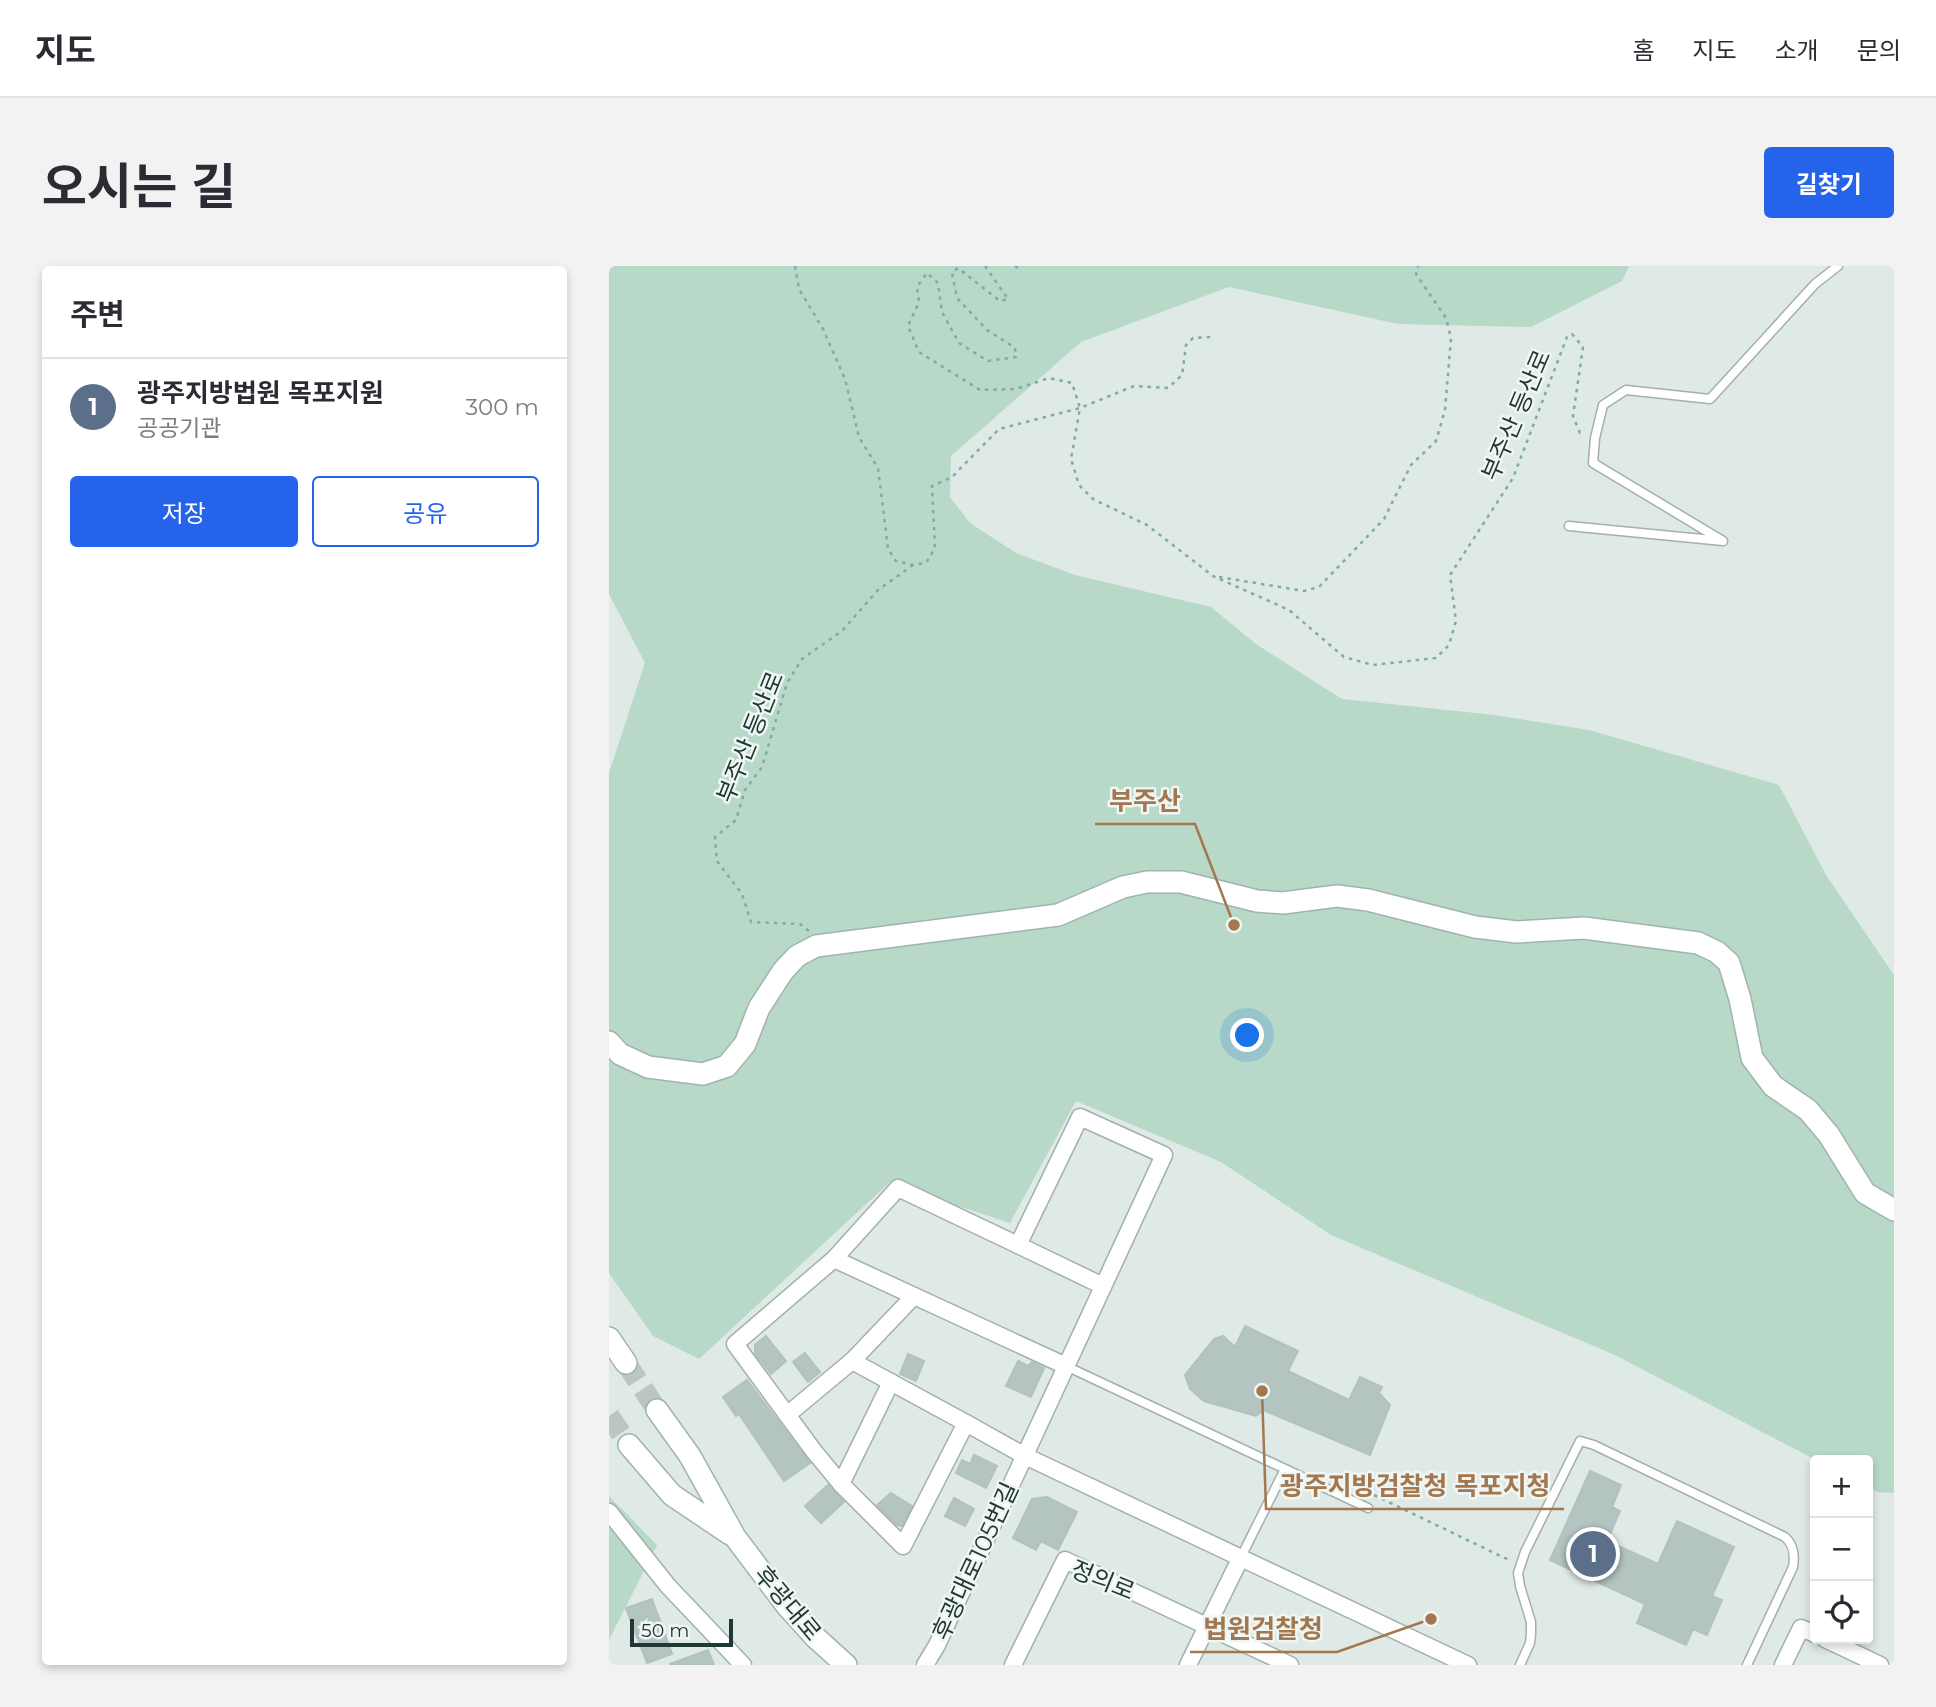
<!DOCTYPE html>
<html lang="ko">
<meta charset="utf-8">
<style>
:root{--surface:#fff;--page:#f2f2f3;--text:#2b2b33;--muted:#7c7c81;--line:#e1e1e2;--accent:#2563eb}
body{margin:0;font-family:Montserrat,"Noto Sans KR",sans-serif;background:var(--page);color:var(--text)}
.controls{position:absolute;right:21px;bottom:21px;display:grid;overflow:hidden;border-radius:7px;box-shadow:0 4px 10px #0003}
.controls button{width:63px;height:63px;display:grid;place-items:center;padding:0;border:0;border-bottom:2px solid var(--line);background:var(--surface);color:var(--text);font:35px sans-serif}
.scale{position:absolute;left:21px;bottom:18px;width:103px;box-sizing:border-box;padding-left:7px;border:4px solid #213836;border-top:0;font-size:19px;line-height:24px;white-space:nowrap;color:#213836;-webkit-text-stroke:5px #eff6f4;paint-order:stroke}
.you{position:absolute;left:639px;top:770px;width:24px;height:24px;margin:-18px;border:5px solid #fff;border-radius:50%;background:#1a73e8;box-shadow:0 0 0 10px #1a73e833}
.badge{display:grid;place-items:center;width:46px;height:46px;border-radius:50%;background:var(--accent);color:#fff;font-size:23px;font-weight:700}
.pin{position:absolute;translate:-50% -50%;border:4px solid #fff;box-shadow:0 2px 7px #0006}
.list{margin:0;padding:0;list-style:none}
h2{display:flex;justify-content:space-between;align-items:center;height:91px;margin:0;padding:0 28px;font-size:30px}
h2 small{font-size:23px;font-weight:400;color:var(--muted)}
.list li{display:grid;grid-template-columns:46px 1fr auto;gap:21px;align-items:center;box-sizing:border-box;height:98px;padding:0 28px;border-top:2px solid var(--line)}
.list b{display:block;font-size:26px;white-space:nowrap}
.list p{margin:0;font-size:23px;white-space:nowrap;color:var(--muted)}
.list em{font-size:23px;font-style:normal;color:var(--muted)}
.actions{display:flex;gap:14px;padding:21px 28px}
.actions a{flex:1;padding:16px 0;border:2px solid var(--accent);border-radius:7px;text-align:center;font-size:24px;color:var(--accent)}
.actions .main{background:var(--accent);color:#fff}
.icon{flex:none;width:38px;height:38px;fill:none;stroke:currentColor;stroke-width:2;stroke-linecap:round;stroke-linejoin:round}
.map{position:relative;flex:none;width:1285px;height:1399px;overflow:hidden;border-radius:7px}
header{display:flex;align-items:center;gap:42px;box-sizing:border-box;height:98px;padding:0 35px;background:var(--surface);border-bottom:2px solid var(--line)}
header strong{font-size:33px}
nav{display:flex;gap:38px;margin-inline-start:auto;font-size:24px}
.intro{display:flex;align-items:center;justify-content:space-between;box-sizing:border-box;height:168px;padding:0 42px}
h1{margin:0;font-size:49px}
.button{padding:18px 32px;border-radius:7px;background:var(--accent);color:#fff;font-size:24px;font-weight:700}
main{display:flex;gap:42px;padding:0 42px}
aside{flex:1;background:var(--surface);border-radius:7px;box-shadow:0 4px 10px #0003}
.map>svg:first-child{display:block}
.green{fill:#b8d9c7}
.building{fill:#b4c4c0;stroke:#b2c2be;stroke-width:2}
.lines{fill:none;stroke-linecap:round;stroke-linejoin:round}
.secondary-tunnel{stroke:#b9c6c3;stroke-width:21;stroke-dasharray:21 10;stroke-linecap:butt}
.lane-casing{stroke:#a2b0ae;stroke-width:11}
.street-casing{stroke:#a2b0ae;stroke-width:19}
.secondary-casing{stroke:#9fb4b0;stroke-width:24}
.path{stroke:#81aba6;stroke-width:2.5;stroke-dasharray:3.5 5;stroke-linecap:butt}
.lane{stroke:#fff;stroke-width:8}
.street{stroke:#fff;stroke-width:16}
.secondary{stroke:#fff;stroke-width:21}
.labels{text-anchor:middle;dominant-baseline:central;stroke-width:5;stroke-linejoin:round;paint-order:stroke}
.street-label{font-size:24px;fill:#213836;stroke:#eff6f4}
.leader{fill:none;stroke:#a3774f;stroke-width:2.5}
.callout-dot{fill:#a3774f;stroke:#eff6f4;stroke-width:2.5}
.callout-label{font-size:26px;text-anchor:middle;font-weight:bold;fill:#a3774f;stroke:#eff6f4;stroke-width:5;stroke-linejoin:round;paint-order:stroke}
</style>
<header>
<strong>지도</strong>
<nav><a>홈</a><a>지도</a><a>소개</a><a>문의</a></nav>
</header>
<div class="intro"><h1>오시는 길</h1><a class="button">길찾기</a></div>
<main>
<aside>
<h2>주변<small></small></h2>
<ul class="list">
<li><span class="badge" style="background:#5c6f8a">1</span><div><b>광주지방법원 목포지원</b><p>공공기관</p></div><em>300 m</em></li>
</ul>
<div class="actions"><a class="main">저장</a><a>공유</a></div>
</aside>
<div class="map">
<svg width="1285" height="1399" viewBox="0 0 1285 1399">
<rect width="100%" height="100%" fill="#dfe9e6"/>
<!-- green -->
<g class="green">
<path d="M0 0H1020L1013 15 922 61 789 58 620 21 472 76 342 190 341 231 361 257 407 287 466 309 602 341 647 378 733 433 886 449 980 464 1170 519 1217 609 1285 709V1227L1269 1226 1259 1221V1194H1207L1006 1089 722 969 612 896 467 835 401 957 280 917 90 1093 44 1070 0 1007V507L36 397 0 328Z"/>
<path d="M0 1230 48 1279 0 1374Z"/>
</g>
<!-- building -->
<g class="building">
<path d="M636 1060 689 1085 679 1105 740 1134 751 1111 773 1121 770 1127 781 1139 761 1189 654 1144 647 1150 595 1135 581 1123 576 1109 605 1073 614 1070 626 1081Z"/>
<path d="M157 1070 177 1095 162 1108 146 1088V1079Z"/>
<path d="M196 1087 211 1106 199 1116 184 1096Z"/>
<path d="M299 1088 315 1095 307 1115 291 1108Z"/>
<path d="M409 1095 419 1100 423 1096 435 1102 422 1131 397 1120Z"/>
<path d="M138 1114 201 1197 175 1215 130 1148 127 1150 114 1131Z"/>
<path d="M365 1189 388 1200 377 1222 347 1207 353 1194 361 1198Z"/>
<path d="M981 1205 1012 1219 1003 1241 1011 1245 998 1275 1049 1298 1068 1255 1125 1281 1103 1330 1113 1334 1098 1369 1084 1363 1077 1379 1028 1357 1036 1338 941 1294Z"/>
<path d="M219 1219 235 1236 212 1257 196 1240Z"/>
<path d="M282 1227 303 1240 293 1260 288 1259 268 1239Z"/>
<path d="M438 1231 468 1246 449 1284 432 1275 427 1284 404 1272 423 1233Z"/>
<path d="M345 1232 365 1243 356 1260 336 1250Z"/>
<path d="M43 1333 63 1388 38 1397 17 1342Z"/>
<path d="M99 1384 105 1399H61V1398Z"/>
</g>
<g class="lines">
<!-- secondary-tunnel -->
<g class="secondary-tunnel">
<path d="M17 1097 48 1144"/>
<path d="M0 1150 20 1179"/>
</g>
<!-- lane casing -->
<g class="lane-casing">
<g id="lane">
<path d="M960 260 1114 275 984 197 986 172 994 139 1017 124 1101 133 1206 18 1229 0"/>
<path d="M457 1100 759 1242"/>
<path d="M632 1291 676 1203"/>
<path d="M911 1399 921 1377 922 1368V1356L911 1320 909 1307 916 1286 971 1175 985 1179 1176 1271C1185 1279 1186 1289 1184 1301L1138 1399"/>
</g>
</g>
<!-- street casing -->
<g class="street-casing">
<g id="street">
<path d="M409 979 494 1020"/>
<path d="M225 993 457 1100"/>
<path d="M243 1095 357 1157"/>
<path d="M178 1149 243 1095 305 1030"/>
<path d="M232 1218 282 1116"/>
<path d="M0 1246 59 1320 134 1399"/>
<path d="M1216 1373 1271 1399"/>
<path d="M316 1399 328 1379C403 1215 479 1052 555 889L471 851 409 979 289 922 225 993 126 1078 204 1184 232 1218 294 1280 357 1157 416 1190 859 1399"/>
<path d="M404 1399 456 1294 681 1399"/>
<path d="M579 1399 632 1291"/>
<path d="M1174 1399 1192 1362 1206 1368"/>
</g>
</g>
<!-- secondary casing -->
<g class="secondary-casing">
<g id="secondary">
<path d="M0 776 11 788 39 801 94 808 118 800 136 778 150 742 174 705 188 690 207 680 449 649 514 621 538 616H572L648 635 674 637 728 630 759 634 866 661 908 666 975 662 1089 677 1108 686 1120 697 1131 733 1143 792 1164 820 1199 844 1220 869 1256 927 1285 944"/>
<path d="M0 1072 17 1097"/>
<path d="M48 1144 81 1190 126 1271 178 1340 206 1371 237 1399"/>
<path d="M20 1179 63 1229 121 1268"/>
</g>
</g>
<!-- path -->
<g class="path">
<path d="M186 0 190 23 214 63 236 113 250 171 269 202 279 283 287 295 304 299 317 297 326 282 323 220 343 211 390 163 471 142 525 120 559 122 573 109 577 79 584 72 602 71"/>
<path d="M376 0 399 33 391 35 349 2 343 7 348 32 378 64 406 82 407 91 379 95 350 77 333 46 329 17 318 7 308 21 310 36 299 60 310 86 371 124 407 123 440 112 463 117 471 142 462 193 470 219 484 233 538 259 604 310 680 344 735 391 764 399 827 392 840 379 847 355 841 309 904 212 958 71 963 68 974 81 964 150 971 167 975 168"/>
<path d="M406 0 410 3 412 0"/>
<path d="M610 311 695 325 710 321 775 253 802 199 827 175 836 144 842 72 837 52 807 8 809 0"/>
<path d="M200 665 191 658 142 656 133 628 108 595 106 571 127 554 136 524 153 501 178 417 193 393 233 365 269 324 304 299"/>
<path d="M765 1229 902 1295"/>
</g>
<!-- lane -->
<use href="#lane" class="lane"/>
<!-- street -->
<use href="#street" class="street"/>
<!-- secondary -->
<use href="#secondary" class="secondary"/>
</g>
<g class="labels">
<!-- street labels -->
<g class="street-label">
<text transform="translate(907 149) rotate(-67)">부주산 등산로</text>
<text transform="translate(141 471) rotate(-68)">부주산 등산로</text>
<text transform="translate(366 1295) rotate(-65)">후광대로105번길</text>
<text transform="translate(494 1314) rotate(22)">정의로</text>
<text transform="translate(179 1337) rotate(50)">후광대로</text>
</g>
</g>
<!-- callouts -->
<path class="leader" d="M625 659L586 558H486M653 1125L657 1243H955M822 1353L728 1386H581"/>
<g class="callout-dot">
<circle cx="625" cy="659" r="7"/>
<circle cx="653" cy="1125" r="7"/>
<circle cx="822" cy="1353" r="7"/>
</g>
<g class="callout-label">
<text x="536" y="544">부주산</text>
<text x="806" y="1229">광주지방검찰청 목포지청</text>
<text x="654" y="1372">법원검찰청</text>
</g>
</svg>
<div class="controls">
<button>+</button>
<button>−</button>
<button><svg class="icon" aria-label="locate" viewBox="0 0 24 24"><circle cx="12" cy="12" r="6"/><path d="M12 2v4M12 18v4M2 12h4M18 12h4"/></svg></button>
</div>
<div class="scale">50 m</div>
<div class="you"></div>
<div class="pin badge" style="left:984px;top:1288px;background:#5c6f8a">1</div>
</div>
</main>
